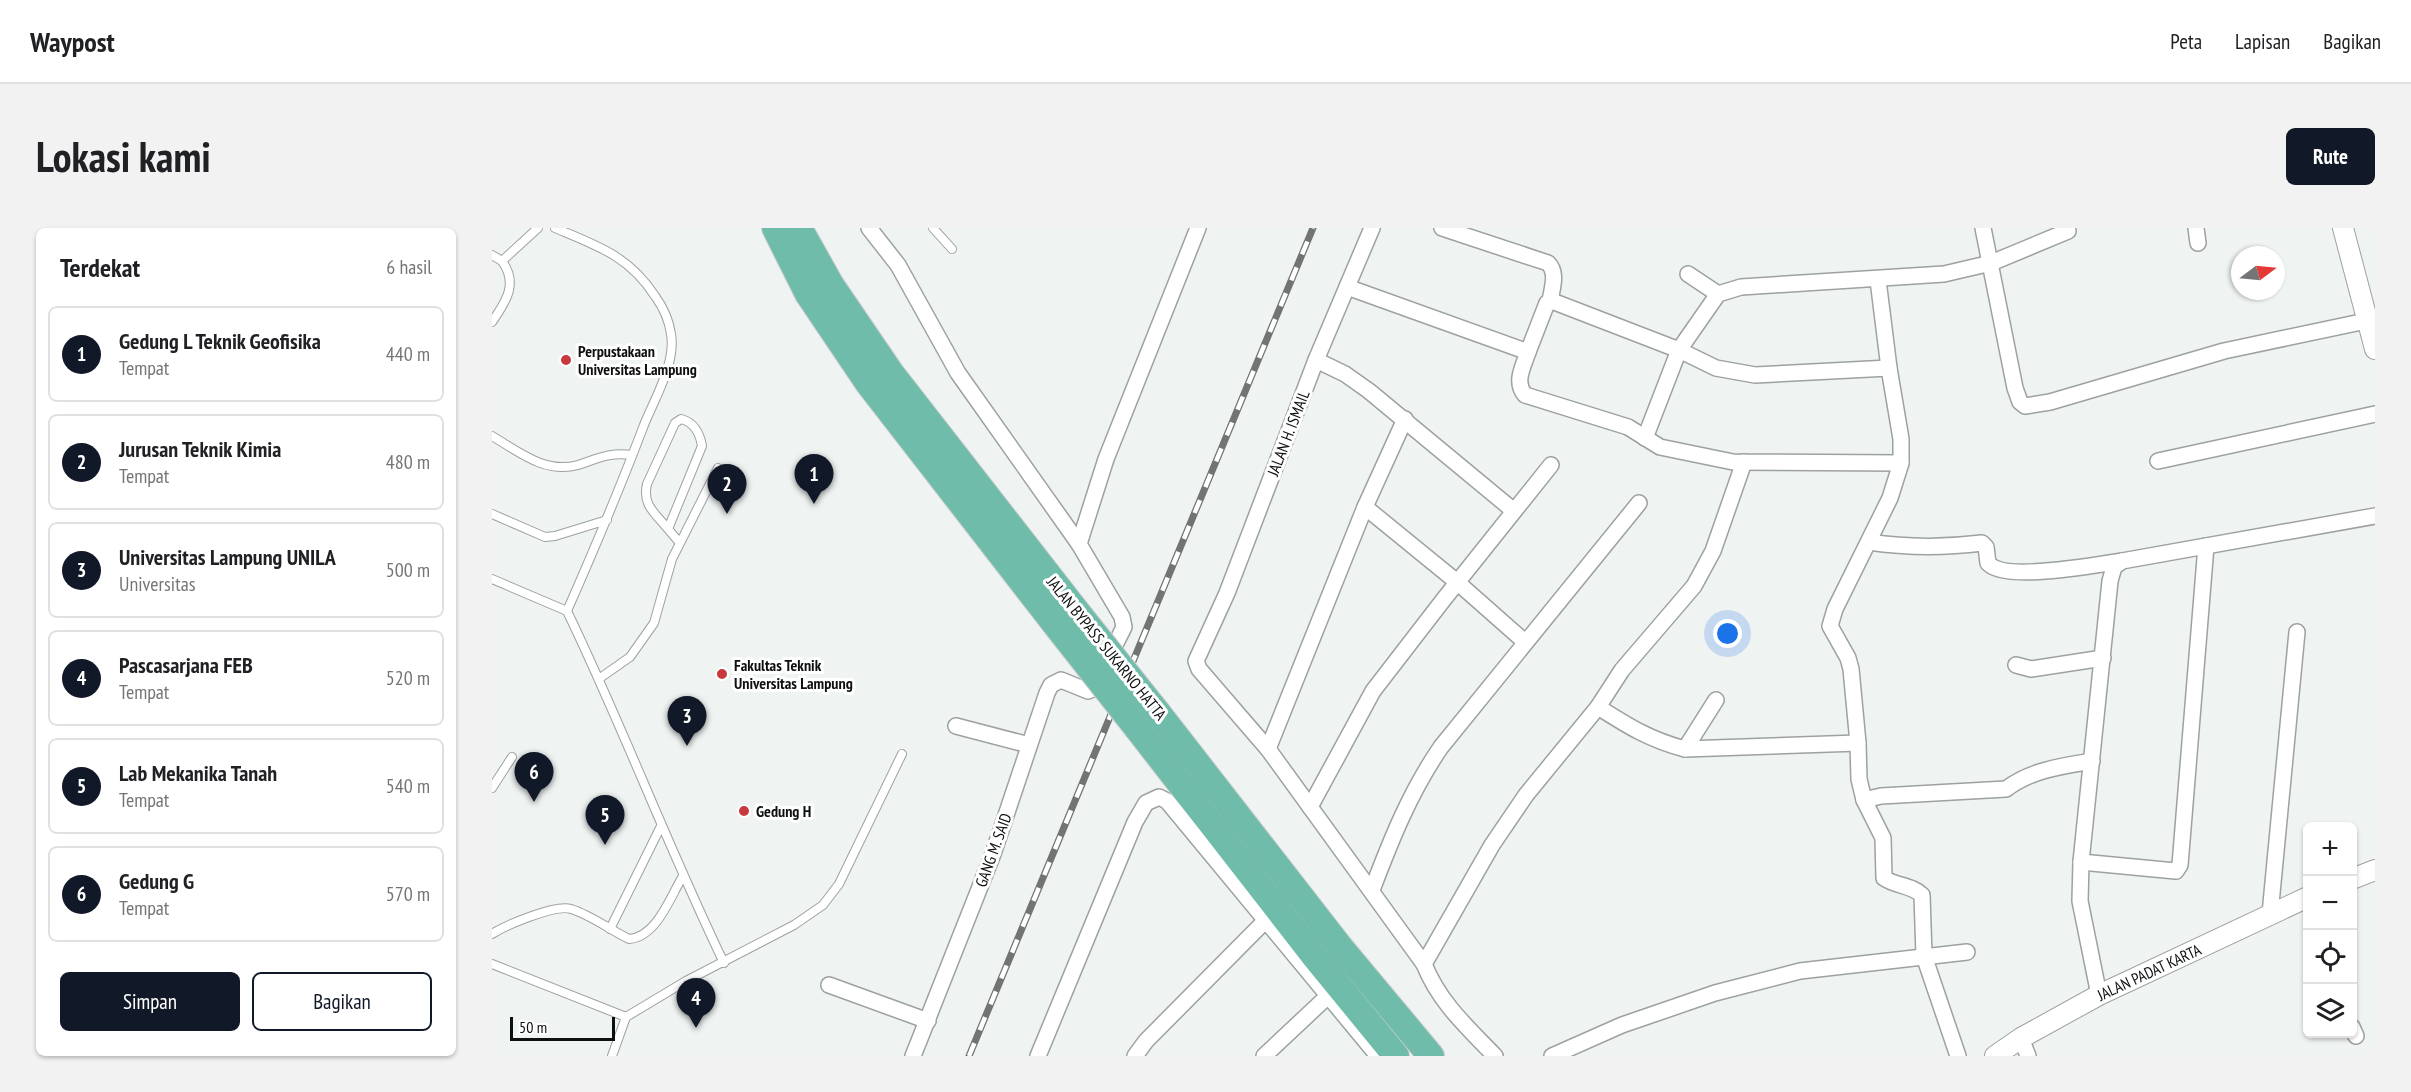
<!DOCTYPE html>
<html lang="id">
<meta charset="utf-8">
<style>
:root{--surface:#fff;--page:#f2f2f2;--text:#202124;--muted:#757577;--line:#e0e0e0;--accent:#111827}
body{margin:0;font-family:"PT Sans Narrow",sans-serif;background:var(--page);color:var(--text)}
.controls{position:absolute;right:18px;bottom:18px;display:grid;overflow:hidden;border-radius:9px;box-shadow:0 2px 4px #0004}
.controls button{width:54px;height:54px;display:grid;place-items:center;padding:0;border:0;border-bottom:2px solid var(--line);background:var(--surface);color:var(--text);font:30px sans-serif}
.compass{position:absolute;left:1739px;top:18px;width:54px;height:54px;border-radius:50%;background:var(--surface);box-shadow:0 2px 4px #0004;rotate:74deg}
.scale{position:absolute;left:18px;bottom:15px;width:105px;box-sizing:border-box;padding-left:6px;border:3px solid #0e0f0f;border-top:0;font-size:16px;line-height:21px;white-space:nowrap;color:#0e0f0f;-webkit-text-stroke:4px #fff;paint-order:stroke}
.you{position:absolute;left:1236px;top:406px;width:21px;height:21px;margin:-15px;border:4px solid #fff;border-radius:50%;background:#1a73e8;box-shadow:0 0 0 9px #1a73e833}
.badge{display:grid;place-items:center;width:39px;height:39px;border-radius:50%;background:var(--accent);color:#fff;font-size:20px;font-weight:700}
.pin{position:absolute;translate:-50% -50px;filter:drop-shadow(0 2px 3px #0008)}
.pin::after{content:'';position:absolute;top:32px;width:21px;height:18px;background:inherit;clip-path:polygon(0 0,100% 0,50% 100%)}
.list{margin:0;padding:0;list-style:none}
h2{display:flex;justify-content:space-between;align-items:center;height:78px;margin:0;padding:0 24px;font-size:26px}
h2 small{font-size:20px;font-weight:400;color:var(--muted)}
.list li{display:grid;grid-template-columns:39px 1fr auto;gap:18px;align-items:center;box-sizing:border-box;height:96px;margin:0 12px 12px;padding:0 12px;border:2px solid var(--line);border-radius:9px}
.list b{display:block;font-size:22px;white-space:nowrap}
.list p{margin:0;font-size:20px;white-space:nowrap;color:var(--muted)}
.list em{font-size:20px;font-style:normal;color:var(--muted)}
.actions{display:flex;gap:12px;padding:18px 24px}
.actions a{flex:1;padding:14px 0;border:2px solid var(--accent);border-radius:9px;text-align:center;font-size:21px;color:var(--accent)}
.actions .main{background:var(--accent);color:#fff}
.icon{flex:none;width:33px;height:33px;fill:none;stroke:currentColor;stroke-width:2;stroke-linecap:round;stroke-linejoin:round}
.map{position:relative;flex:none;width:1883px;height:828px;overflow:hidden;border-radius:9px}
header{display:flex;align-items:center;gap:36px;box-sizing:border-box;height:84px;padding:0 30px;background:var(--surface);border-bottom:2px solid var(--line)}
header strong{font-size:28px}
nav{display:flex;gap:33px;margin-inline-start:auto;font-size:21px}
.intro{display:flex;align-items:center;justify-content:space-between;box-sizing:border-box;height:144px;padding:0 36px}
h1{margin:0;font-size:42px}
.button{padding:15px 27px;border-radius:9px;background:var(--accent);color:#fff;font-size:21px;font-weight:700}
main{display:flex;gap:36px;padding:0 36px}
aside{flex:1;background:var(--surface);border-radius:9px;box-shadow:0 2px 4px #0004}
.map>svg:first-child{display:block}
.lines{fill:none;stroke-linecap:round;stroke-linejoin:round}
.service-casing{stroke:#9da1a0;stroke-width:10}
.minor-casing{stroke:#9da1a0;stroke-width:18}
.tertiary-casing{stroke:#9da1a0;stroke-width:22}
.trunk-casing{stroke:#cfcfcf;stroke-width:28}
.service{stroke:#fff;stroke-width:8}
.minor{stroke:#fff;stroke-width:15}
.tertiary{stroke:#fff;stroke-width:20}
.trunk{stroke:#70bcab;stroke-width:26}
.rail-casing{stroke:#727474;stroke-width:7}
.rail{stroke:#fff;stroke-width:4.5;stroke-dasharray:14;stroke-linecap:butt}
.trunk-bridge-casing{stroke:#cfcfcf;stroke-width:28;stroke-linecap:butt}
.trunk-bridge{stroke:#70bcab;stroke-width:26}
.poi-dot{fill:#c8393e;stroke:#fff;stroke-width:2}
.labels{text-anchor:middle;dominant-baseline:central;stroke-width:6;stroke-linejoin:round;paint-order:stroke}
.poi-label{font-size:16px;font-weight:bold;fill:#0e0f0f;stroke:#fff;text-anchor:start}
.street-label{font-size:16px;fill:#0e0f0f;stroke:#fff}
</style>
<header>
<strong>Waypost</strong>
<nav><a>Peta</a><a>Lapisan</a><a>Bagikan</a></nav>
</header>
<div class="intro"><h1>Lokasi kami</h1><a class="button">Rute</a></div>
<main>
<aside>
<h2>Terdekat<small>6 hasil</small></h2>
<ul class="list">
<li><span class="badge">1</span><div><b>Gedung L Teknik Geofisika</b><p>Tempat</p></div><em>440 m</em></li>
<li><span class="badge">2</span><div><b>Jurusan Teknik Kimia</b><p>Tempat</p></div><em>480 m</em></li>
<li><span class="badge">3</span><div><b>Universitas Lampung UNILA</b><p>Universitas</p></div><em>500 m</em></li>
<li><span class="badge">4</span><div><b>Pascasarjana FEB</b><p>Tempat</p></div><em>520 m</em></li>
<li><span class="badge">5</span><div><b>Lab Mekanika Tanah</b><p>Tempat</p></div><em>540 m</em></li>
<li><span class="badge">6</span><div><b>Gedung G</b><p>Tempat</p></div><em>570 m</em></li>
</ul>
<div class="actions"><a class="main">Simpan</a><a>Bagikan</a></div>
</aside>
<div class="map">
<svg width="1883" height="828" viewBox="0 0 1883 828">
<rect width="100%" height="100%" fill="#eff3f2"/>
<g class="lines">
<!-- service casing -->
<g class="service-casing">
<g id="service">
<path d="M63 0C106 18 137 28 163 68 171 79 177 92 179 106 184 135 163 170 152 197 128 260 102 322 75 383"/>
<path d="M441 0 460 21"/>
<path d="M0 27 10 33"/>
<path d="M0 94C13 75 27 56 10 33L46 0"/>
<path d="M0 208C27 224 53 246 86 237 107 230 117 224 140 227"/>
<path d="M0 286 53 309 63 308 115 292"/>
<path d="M176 301C163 285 150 277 155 256L183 195 189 191C202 194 208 206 210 218L176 301 187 314"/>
<path d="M0 351 75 383C131 499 176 619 232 735"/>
<path d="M108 450 138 429 162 395 180 331 226 240"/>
<path d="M0 560 20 529"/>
<path d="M118 701 169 598"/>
<path d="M0 706C14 697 64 676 79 681 99 687 118 702 137 711 165 709 178 669 191 648"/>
<path d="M0 736 134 789"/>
<path d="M120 828 134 789 194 753 302 697 331 677 347 656 410 526"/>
</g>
</g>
<!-- minor casing -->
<g class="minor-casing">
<g id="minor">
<path d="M377 0 406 37 466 145 587 316"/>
<path d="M880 0 824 132 735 365 704 433 707 441 776 521 932 736C947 774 975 799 1003 828"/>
<path d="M950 0 1056 35C1066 45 1060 60 1058 73"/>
<path d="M1491 0 1523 160 1528 174 1533 178 1558 174 1732 123 1883 91"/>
<path d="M1704 0 1706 15"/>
<path d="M1196 46 1226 66"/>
<path d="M1386 52 1397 140 1409 211V235L1398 270 1343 381 1338 398 1356 430 1359 441 1366 515 1367 551 1372 572 1391 610 1392 650C1403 658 1420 657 1430 667L1432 728 1466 828"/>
<path d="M855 59 1036 124 1055 75 1060 73 1187 122 1224 140 1263 147 1397 140"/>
<path d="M1036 124C1031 139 1022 154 1033 167L1136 199 1168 219 1241 234 1409 235"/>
<path d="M824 132 853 146 877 163 1022 283"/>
<path d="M1153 210 1187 122 1226 66 1249 59 1452 46 1499 35 1576 3"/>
<path d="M1666 233 1883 186"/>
<path d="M873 279 965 354 1033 414"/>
<path d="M1377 314C1417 320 1450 320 1490 315L1494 319 1496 335C1511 354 1605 337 1630 333"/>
<path d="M1524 437 1539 441 1611 430"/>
<path d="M1106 479C1136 498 1158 512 1193 521L1366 515"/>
<path d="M464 498 537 517"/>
<path d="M776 521 873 279 913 191"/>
<path d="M1193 521 1224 472"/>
<path d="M1372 572 1389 568 1514 561C1539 542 1570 538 1600 533"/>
<path d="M818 579 881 463 952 371 1059 237"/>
<path d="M1589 634 1673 642 1684 643 1688 637 1714 318"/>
<path d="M880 662C899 612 918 564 949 519L1147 275"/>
<path d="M1778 686 1805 404"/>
<path d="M932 736 1000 617 1034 567 1106 479 1130 442 1202 358 1221 323 1252 234"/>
<path d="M337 757 436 793"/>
<path d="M1607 767 1588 673 1589 634 1618 353 1622 339 1630 333 1883 288"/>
<path d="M1860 799 1864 808"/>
<path d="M1529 810 1536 828"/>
<path d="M421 828 501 626 555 465 559 457 569 452 596 463 601 461 632 399 630 389 587 316 614 231 706 0"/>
<path d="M546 828 643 594 654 575 667 569 675 573 886 828"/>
<path d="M643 828 654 813 774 692"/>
<path d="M772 828 837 767"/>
<path d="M1060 828 1130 797 1223 765 1308 743 1475 724"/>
</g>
</g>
<!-- tertiary casing -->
<g class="tertiary-casing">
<g id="tertiary">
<path d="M1851 0 1883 121"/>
<path d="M1860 651 1883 642"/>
<path d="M1503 828 1529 810 1607 767 1816 669"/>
</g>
</g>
<!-- trunk casing -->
<g class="trunk-casing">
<g id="trunk">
<path d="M283 0 316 66 376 155 563 396"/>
<path d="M307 0 339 57 399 145 582 380"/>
<path d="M666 485 848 719 939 828"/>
<path d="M645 500 823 729 904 828"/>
</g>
</g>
<!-- service -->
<use href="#service" class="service"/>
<!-- minor -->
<use href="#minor" class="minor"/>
<!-- tertiary -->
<use href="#tertiary" class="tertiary"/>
<!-- trunk -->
<use href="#trunk" class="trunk"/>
<!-- rail casing -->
<g class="rail-casing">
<path id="rail" d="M477 828 821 0"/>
</g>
<!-- rail -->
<use href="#rail" class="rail"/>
<!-- trunk-bridge casing -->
<g class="trunk-bridge-casing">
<g id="trunk-bridge">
<path d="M582 380 666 485"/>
<path d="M563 396 645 500"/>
</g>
</g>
<!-- trunk-bridge -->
<use href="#trunk-bridge" class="trunk-bridge"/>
</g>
<!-- markers -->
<g class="poi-dot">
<circle cx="74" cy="132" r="6"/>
<circle cx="230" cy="446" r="6"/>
<circle cx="252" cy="583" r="6"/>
</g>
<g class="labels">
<!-- poi labels -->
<g class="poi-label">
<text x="86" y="123">Perpustakaan<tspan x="86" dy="18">Universitas Lampung</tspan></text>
<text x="242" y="437">Fakultas Teknik<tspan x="242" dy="18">Universitas Lampung</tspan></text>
<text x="264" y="583">Gedung H</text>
</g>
<!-- street labels -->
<g class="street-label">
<text transform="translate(796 205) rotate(-69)">JALAN H. ISMAIL</text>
<text transform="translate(615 420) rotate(51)">JALAN BYPASS SUKARNO HATTA</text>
<text transform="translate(501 622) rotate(-70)">GANG M. SAID</text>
<text transform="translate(1657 744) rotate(-25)">JALAN PADAT KARTA</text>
</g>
</g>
</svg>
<div class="controls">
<button>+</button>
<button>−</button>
<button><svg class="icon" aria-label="locate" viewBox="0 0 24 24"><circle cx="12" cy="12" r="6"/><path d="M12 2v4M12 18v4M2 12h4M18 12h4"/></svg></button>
<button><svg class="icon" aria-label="layers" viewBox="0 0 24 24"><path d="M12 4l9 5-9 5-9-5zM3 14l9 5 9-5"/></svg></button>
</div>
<svg class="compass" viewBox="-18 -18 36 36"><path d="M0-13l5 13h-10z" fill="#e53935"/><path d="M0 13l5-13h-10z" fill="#757577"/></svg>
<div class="scale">50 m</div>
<div class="you"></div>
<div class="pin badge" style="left:322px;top:276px">1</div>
<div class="pin badge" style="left:235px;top:286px">2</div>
<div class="pin badge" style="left:195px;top:518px">3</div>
<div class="pin badge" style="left:204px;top:800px">4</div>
<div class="pin badge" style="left:113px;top:617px">5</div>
<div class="pin badge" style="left:42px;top:574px">6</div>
</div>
</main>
